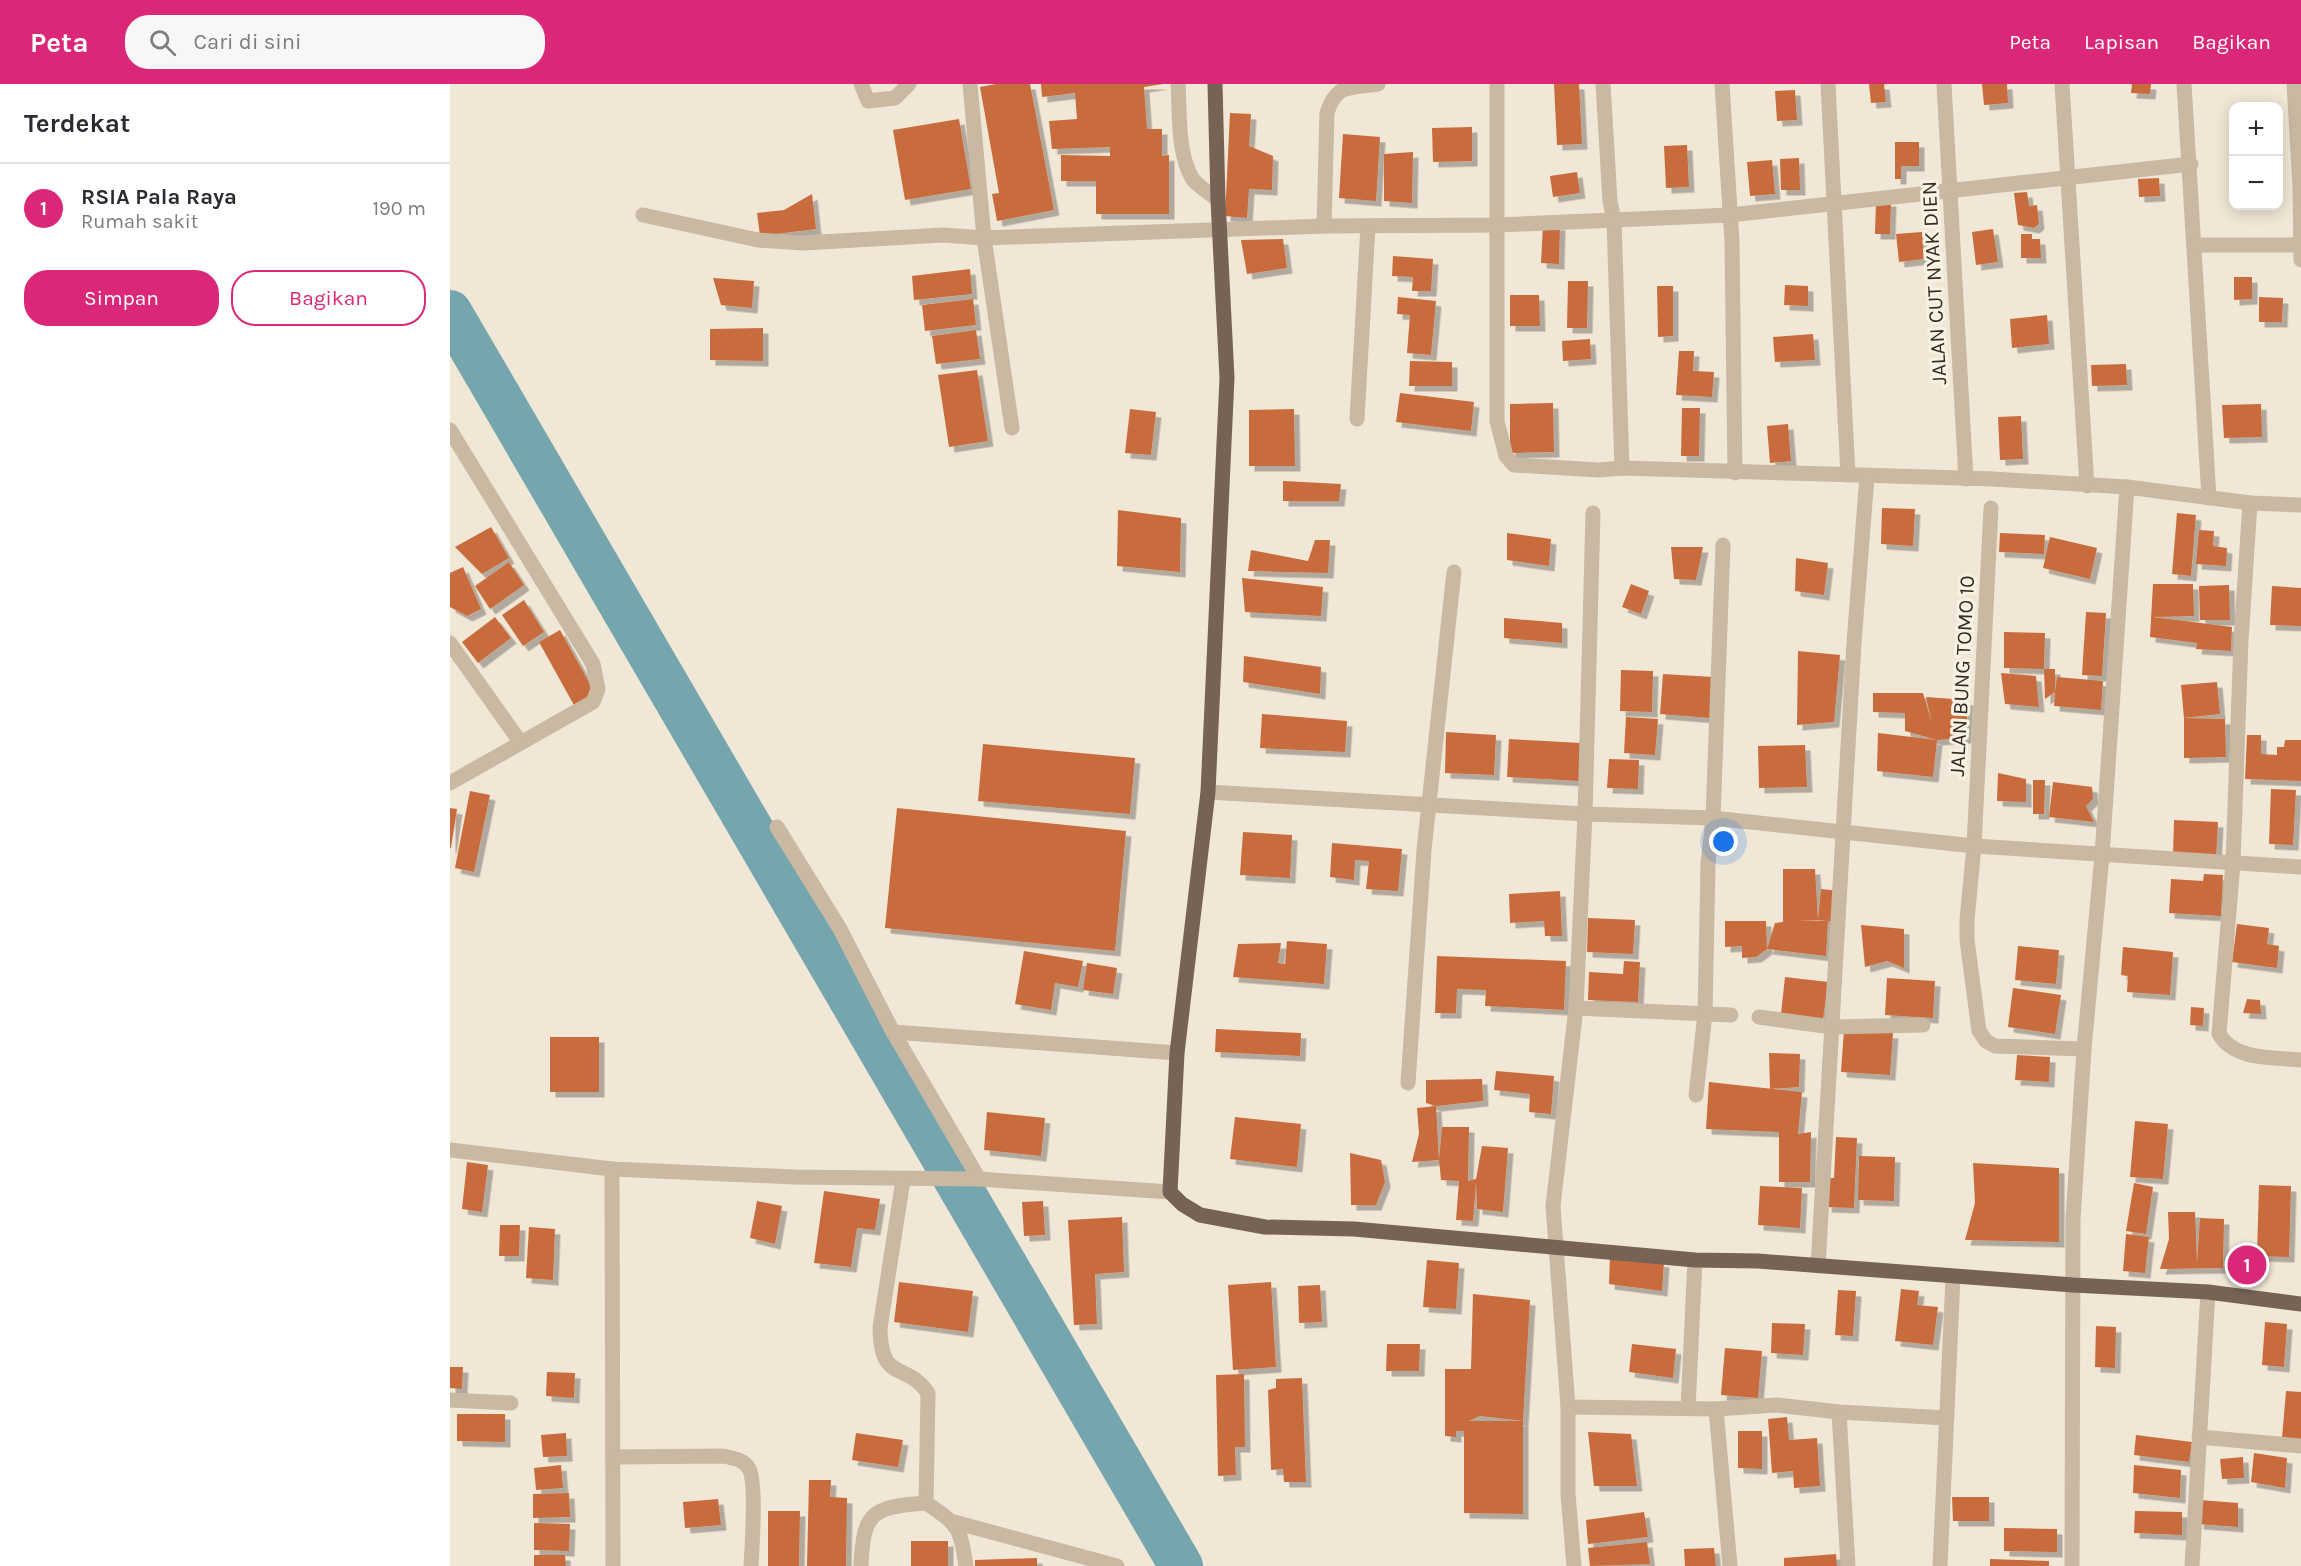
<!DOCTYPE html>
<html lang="id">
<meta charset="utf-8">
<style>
:root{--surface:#fff;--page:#f7f7f7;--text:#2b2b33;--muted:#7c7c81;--line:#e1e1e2;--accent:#db2777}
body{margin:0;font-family:Karla,sans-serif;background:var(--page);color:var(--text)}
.controls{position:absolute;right:18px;top:18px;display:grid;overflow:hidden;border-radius:12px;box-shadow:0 3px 15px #0003}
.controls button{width:54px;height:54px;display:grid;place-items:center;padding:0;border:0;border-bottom:2px solid var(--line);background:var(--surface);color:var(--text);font:30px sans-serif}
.you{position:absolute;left:1274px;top:758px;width:21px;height:21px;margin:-15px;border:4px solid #fff;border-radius:50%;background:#1a73e8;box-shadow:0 0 0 9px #1a73e833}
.badge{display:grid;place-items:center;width:39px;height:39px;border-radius:50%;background:var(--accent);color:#fff;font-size:20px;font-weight:700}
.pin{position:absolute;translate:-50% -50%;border:3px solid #fff;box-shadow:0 2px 6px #0006}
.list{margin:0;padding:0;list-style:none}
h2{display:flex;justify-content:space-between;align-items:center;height:78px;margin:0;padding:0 24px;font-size:26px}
h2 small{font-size:20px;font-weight:400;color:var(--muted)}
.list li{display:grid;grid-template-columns:39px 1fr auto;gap:18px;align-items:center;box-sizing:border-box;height:90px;padding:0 24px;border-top:2px solid var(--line)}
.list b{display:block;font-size:22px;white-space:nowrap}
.list p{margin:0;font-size:20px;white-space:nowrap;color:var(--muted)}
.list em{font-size:20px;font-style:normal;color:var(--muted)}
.actions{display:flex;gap:12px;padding:18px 24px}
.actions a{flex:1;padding:14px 0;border:2px solid var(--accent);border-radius:24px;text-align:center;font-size:21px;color:var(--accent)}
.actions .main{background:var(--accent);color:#fff}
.icon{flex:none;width:33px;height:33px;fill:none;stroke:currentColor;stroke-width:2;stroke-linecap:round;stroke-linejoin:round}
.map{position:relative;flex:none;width:1851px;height:1482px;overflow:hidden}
header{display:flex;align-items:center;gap:36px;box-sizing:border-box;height:84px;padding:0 30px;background:var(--accent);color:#fff}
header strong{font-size:28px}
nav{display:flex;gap:33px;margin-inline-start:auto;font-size:21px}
.search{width:420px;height:54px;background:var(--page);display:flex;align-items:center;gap:15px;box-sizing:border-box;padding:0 21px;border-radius:24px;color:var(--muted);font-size:22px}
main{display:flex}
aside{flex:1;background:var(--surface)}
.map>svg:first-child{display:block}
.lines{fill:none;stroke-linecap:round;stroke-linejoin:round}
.river{stroke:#75a6ae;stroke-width:44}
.building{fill:#c96c3c;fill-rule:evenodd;filter:url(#shadow)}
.minor{stroke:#c9b8a2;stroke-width:15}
.major{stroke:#766355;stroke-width:15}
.labels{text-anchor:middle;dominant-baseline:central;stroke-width:6;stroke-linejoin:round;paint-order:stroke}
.street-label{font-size:21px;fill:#332b25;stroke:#f9f1e2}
</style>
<header>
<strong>Peta</strong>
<div class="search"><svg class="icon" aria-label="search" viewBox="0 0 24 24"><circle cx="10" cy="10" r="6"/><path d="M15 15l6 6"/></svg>Cari di sini</div>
<nav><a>Peta</a><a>Lapisan</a><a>Bagikan</a></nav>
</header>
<main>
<aside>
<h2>Terdekat<small></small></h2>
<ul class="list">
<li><span class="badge">1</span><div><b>RSIA Pala Raya</b><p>Rumah sakit</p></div><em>190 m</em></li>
</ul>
<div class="actions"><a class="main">Simpan</a><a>Bagikan</a></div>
</aside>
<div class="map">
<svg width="1851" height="1482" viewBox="0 0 1851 1482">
<defs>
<filter id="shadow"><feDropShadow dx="5.5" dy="5.5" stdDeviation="0" flood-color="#0004"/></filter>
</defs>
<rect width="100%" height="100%" fill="#f1e7d6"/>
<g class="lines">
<!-- river -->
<path class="river" d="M0 228 731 1482"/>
</g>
<!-- building -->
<g class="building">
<path d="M546 0H580L604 126 547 137 542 110 549 109 530 3Z"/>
<path d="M591 0H713L694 3 697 45H712V72L719 71V130H646V97H611V71L660 72V63L602 65 599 37 627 35 625 9 592 13Z"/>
<path d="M1104 0H1129L1132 60 1107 61Z"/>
<path d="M1419 0H1434L1436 18 1421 19Z"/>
<path d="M1532 0H1557L1558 19 1534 21Z"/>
<path d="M1682 0H1701L1700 10 1681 9Z"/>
<path d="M1345 6 1347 36 1327 37 1325 7Z"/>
<path d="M780 29 801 30 799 62 823 72 822 106 799 105 797 134 775 132Z"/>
<path d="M509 35 521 105 455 116 443 46Z"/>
<path d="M1022 43V77L983 78 982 44Z"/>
<path d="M893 50 930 53 926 117 889 114Z"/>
<path d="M1445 58H1469V82H1451V95H1445Z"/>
<path d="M1237 61 1239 103 1216 104 1214 62Z"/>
<path d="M963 68 962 119 934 117V70Z"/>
<path d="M1349 74 1350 106H1331L1330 75Z"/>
<path d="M1322 76 1325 110 1300 112 1297 78Z"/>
<path d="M1127 88 1130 109 1103 113 1100 92Z"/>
<path d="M1709 94 1710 112 1689 113 1688 95Z"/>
<path d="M1577 108 1579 122 1587 121 1589 140 1584 144 1568 141 1564 109Z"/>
<path d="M362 110 366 145 310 152 307 129 334 126Z"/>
<path d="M1426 117H1441L1440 150H1425Z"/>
<path d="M1093 141H1110L1109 180 1091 179Z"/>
<path d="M1543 145 1548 178 1526 181 1522 148Z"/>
<path d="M1472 148 1474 175 1449 178 1446 150Z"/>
<path d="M1571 150H1582V155H1590L1591 174H1571Z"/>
<path d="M833 155 837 184 797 190 791 156Z"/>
<path d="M943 172 983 175 981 207H962L963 193 942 192Z"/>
<path d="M520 185 522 210 464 216 462 192Z"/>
<path d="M1784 193H1802V215L1784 216Z"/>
<path d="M263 194 304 197 302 224 271 221Z"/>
<path d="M1118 197H1138L1137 244H1117Z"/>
<path d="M1335 201 1358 202V222L1334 221Z"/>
<path d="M1207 202H1223V252L1208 253Z"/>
<path d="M1060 211H1089L1090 242H1060Z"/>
<path d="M948 213 986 217 981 271 957 269 960 231 947 230Z"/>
<path d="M1809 213 1833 214 1832 238H1809Z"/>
<path d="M523 215 526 241 475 247 472 221Z"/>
<path d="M1597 231 1599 260 1562 264 1560 235Z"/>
<path d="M313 244V277L260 276V245Z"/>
<path d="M526 246 530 275 486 280 482 252Z"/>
<path d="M1363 250 1365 276 1325 278 1323 253Z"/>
<path d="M1140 255 1141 275 1113 277 1112 257Z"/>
<path d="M1229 267H1244L1243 287 1264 288 1262 313 1226 311Z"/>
<path d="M960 277 1002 278V302H959Z"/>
<path d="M1676 280 1677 301 1642 302 1641 281Z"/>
<path d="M527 286 538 357 499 363 488 291Z"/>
<path d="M950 309 1024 318 1021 347 946 338Z"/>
<path d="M1103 319 1104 368 1060 369V320Z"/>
<path d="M1811 320 1812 353 1774 354 1772 321Z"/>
<path d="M1232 324H1250L1249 372H1231Z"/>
<path d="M680 325 706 328 701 371 675 369Z"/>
<path d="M844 325 845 382H799V326Z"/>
<path d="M1571 332 1573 375 1550 376 1548 333Z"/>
<path d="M1338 340 1341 377 1320 379 1317 342Z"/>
<path d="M833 397 891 400 889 417H833Z"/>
<path d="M1432 424 1465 425 1463 462 1431 460Z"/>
<path d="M668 426 731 434 730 488 667 482Z"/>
<path d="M1727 429 1746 431 1741 492 1722 490Z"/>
<path d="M41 443 59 474 32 490 5 463Z"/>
<path d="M1749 446 1764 447 1763 462 1777 464 1776 482 1746 480Z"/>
<path d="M1057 449 1101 455 1099 482 1057 476Z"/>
<path d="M1550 449 1595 451 1594 470 1549 468Z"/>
<path d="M1600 453 1647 464 1640 495 1593 484Z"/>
<path d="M865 456H880L878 489 798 487 801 466 858 477Z"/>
<path d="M1221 463H1253L1246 496 1224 495Z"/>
<path d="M1346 474 1378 479 1374 511 1345 507Z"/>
<path d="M59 478 74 501 40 525 25 502Z"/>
<path d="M13 483 31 525 17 532 0 523V489Z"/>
<path d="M792 494 873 503 871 532 795 528Z"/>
<path d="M1181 500 1199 507 1191 530 1172 523Z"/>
<path d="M1703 500H1743L1744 532 1703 533 1782 543 1781 567 1746 565 1747 559 1700 553Z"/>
<path d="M1779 501 1780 536H1750L1749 502Z"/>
<path d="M1822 502 1851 504V542L1820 541Z"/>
<path d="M74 516 94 548 73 562 52 531Z"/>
<path d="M1636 528 1656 529 1652 592 1632 591Z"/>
<path d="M45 533 61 554 28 579 12 558Z"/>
<path d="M1054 534 1112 539V559L1054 554Z"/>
<path d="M110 546 146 611 125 623 89 558Z"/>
<path d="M1554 548 1595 549 1594 585 1554 584Z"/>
<path d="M1348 567 1390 571 1384 638 1347 641Z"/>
<path d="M794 572 871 583 870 610 793 598Z"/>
<path d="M1594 585H1605V608L1607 593 1653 597 1651 626 1604 622 1605 608 1595 615Z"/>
<path d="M1171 586 1203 587 1202 628 1170 627Z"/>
<path d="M1551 589 1586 592 1589 623 1555 620Z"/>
<path d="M1213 590 1263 593 1260 634 1210 630Z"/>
<path d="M1767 598 1770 630 1734 634 1731 601Z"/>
<path d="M1423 609H1473L1482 639 1476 613 1518 616 1516 654 1487 656 1483 693 1427 687 1428 649 1487 656 1455 647V629L1423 628Z"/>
<path d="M812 630 897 637 895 668 810 664Z"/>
<path d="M1176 633 1208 635 1205 671 1174 669Z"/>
<path d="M1734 634 1775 635 1776 673 1734 674Z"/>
<path d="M996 648 1046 651 1044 691 995 689Z"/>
<path d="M1797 651H1811V670L1827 671V663H1834L1835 656H1851V697L1795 695Z"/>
<path d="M1059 655 1131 659 1129 697 1057 693Z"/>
<path d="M533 660 685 674 680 730 528 717Z"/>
<path d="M1355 661 1357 703 1309 704 1308 662Z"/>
<path d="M1159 675 1189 676 1188 705 1157 704Z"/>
<path d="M1548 689 1576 695V718L1547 717Z"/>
<path d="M1583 696H1595L1594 730H1583Z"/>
<path d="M1603 698 1642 703 1643 715 1636 722 1644 738 1599 733Z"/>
<path d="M1821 705 1846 706 1843 761 1819 760Z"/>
<path d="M20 707 40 711 24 788 5 784Z"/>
<path d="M0 724 7 725 1 764H0Z"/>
<path d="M447 724 676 747 665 867 435 844Z"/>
<path d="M1724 736 1768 738 1766 774 1723 771Z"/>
<path d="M793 748 842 751 840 794 790 791Z"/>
<path d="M882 759 952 765 948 807 916 805 919 777 905 776 904 796 880 793Z"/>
<path d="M1333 785H1365L1368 836 1371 805 1390 807 1387 838 1368 836 1348 837H1378L1376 872 1317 865 1325 839 1333 838Z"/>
<path d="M1754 790 1773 791 1771 832 1719 829 1721 795 1753 797Z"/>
<path d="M1110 807 1112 852H1095L1094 837 1060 839 1059 810Z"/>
<path d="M1138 834 1185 836 1183 870 1137 868Z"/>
<path d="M1275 837H1316L1317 865 1306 873 1292 874V862L1275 863Z"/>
<path d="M1787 840 1819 844 1817 860 1829 862 1827 884 1782 878Z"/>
<path d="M1411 841 1454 845V884L1437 877 1415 883Z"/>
<path d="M837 857 877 860 874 900 783 893 788 860 831 859 828 879 835 880Z"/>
<path d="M1568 862 1609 866 1606 900 1565 896Z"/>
<path d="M1673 863 1723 868 1720 911 1677 908 1678 892 1671 891Z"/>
<path d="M574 867 633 877 628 903 605 899 601 926 565 920Z"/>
<path d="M987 872 1116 877 1114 926 1035 922 1036 906 1007 905 1006 929H985Z"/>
<path d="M1174 877 1190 878 1188 918 1138 916 1139 888 1173 890Z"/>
<path d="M637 879 667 884 663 910 633 906Z"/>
<path d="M1335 893 1378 898 1373 935 1331 930Z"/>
<path d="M1437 894 1485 897 1483 934 1435 931Z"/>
<path d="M1563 904 1611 911 1605 950 1558 943Z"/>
<path d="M1797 915 1810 916 1811 930 1793 929Z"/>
<path d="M1741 923 1754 924 1753 942 1740 941Z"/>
<path d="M766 945 851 949 850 972 765 968Z"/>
<path d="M1394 946 1443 949 1440 991 1391 988Z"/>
<rect x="100" y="953" width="49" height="55"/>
<path d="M1319 969 1350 970 1349 1003 1320 1005Z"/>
<path d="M1567 971 1600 973 1599 998 1565 996Z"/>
<path d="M1046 987 1104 992 1101 1030 1079 1028 1080 1010 1044 1006Z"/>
<path d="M1032 995 1033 1017 986 1022 989 1076 992 1043H1019L1018 1097 1026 1095 1032 1062 1058 1064 1053 1128 1027 1125 1026 1099 1023 1137 1006 1136 1009 1097 991 1096 989 1076 962 1078 969 1050 967 1024 986 1022 976 1019V996Z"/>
<path d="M1259 998 1352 1008 1348 1050 1361 1048 1360 1098H1329V1048L1256 1045Z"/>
<path d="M537 1028 595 1034 591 1072 534 1066Z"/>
<path d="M785 1033 851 1040 847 1083 780 1075Z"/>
<path d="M1685 1037 1718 1040 1713 1095 1680 1093Z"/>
<path d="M1386 1053 1407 1054 1404 1124 1376 1123 1378 1094H1384Z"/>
<path d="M900 1069 931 1076 935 1098 926 1121H901Z"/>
<path d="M1409 1072 1445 1073 1444 1117 1408 1116Z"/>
<path d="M17 1078 38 1081 32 1128 12 1125Z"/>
<path d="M1523 1079 1609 1084V1158L1515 1156 1525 1119Z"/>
<path d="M1684 1099 1703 1103 1696 1150 1676 1147Z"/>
<path d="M1809 1101 1841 1102 1839 1173 1807 1172Z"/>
<path d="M1310 1102 1352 1104 1350 1144 1308 1141Z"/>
<path d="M374 1107 430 1115 425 1146 407 1144 401 1183 364 1179Z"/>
<path d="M307 1117 332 1122 325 1160 300 1154Z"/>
<path d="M593 1117 595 1151 574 1152 572 1118Z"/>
<path d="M1718 1128H1745L1747 1180 1750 1134 1774 1135 1773 1184 1710 1185 1719 1155Z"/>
<path d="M672 1133 674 1188 645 1190 647 1240 624 1241 618 1136Z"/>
<path d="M50 1141H70L69 1172H49Z"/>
<path d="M79 1143 105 1145 103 1196 76 1194Z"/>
<path d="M1676 1150 1699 1153 1695 1189 1673 1187Z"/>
<path d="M1160 1172 1214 1178 1212 1207 1159 1200Z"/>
<path d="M977 1176 1009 1179 1006 1225 973 1223Z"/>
<path d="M449 1198 523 1207 518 1248 444 1238Z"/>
<path d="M821 1198 826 1283 783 1286 778 1201Z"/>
<path d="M870 1201 872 1238 849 1239 848 1202Z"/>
<path d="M1451 1205 1469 1207 1467 1221 1488 1223 1483 1261 1445 1257Z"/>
<path d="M1388 1206 1406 1207 1403 1252 1385 1251Z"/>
<path d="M1023 1210 1080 1216 1073 1337V1430L1014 1429V1347H1006V1353L995 1352V1285H1021ZM1030 1332 1073 1337H1019Z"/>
<path d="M1815 1238 1837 1240 1834 1283 1812 1281Z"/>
<path d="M1322 1239 1355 1240 1353 1271 1321 1269Z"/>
<path d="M1646 1242 1666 1243 1665 1284 1645 1283Z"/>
<path d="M937 1260H970L969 1287H936Z"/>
<path d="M1182 1260 1226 1265 1223 1294 1179 1288Z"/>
<path d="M1275 1264 1312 1267 1308 1314 1271 1311Z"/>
<path d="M0 1283H13L12 1305 0 1304Z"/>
<path d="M97 1288 125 1289 124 1314 96 1312Z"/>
<path d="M794 1290 795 1363H785L786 1391 768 1392 766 1291Z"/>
<path d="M852 1294 856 1398H834L833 1385 821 1386 818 1306 826 1304V1295Z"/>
<path d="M1836 1307 1851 1308V1355L1832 1354Z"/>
<path d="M7 1330H55V1358L7 1357Z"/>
<path d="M1337 1333 1339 1356 1367 1354 1370 1402 1344 1404 1343 1387 1322 1389 1318 1335Z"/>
<path d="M1288 1347H1312V1385L1288 1384Z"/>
<path d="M1138 1348 1181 1350 1187 1402H1144Z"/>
<path d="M116 1349 117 1372 93 1373 91 1351Z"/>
<path d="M406 1349 453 1356 448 1383 402 1376Z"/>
<path d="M1686 1351 1742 1358 1739 1378 1684 1371Z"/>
<path d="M1804 1369 1837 1374 1835 1404 1801 1398Z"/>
<path d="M1793 1373 1794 1394 1772 1395 1770 1375Z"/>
<path d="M111 1381 113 1404 86 1406 84 1384Z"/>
<path d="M1684 1381 1731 1386 1730 1414 1683 1409Z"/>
<path d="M359 1396H381L380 1413 397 1414 396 1482H357Z"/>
<path d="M119 1409 120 1433 83 1434V1410Z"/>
<path d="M1502 1413H1539V1437H1503Z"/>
<path d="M268 1415 271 1441 235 1444 233 1418Z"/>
<path d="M1750 1416 1788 1419V1443L1748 1440Z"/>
<path d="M318 1427H350L349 1482H318Z"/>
<path d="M1685 1427 1732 1428V1451L1684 1449Z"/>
<path d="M1194 1428 1198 1453 1138 1460 1136 1436Z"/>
<path d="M84 1439 120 1440 119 1467 84 1466Z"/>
<path d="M1554 1444 1607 1445V1468L1554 1467Z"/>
<rect x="461" y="1457" width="37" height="25"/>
<path d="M1197 1458 1200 1480 1140 1482 1138 1464Z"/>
<path d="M1264 1464 1266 1482H1235L1234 1465Z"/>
<path d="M1386 1470 1387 1482H1334V1474Z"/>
<path d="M84 1471H115L116 1482H84Z"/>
<path d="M587 1474V1482H525V1476Z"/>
<path d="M1540 1475 1599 1477V1482H1540Z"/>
</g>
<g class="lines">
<!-- minor -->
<g class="minor">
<path d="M411 0 418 17 445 14 459 0"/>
<path d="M520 0 534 154 562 344"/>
<path d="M728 0C730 30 727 67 742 94 747 102 760 109 768 116"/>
<path d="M1047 0V337L1056 372 1064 381 1149 386 1172 384 1543 395 1677 403"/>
<path d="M1153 0 1160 117 1164 136 1172 384"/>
<path d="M1272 0 1282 158 1285 389"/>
<path d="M1378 0 1398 391"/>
<path d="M1494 0 1516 395"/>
<path d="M1612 0 1637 402"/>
<path d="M1734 0 1759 414"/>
<path d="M1844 0 1850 102 1851 176"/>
<path d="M193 131 308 156 353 159 493 151 534 154 874 142 1048 141 1280 131 1741 80"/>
<path d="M874 142 877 29C886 0 899 4 928 0"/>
<path d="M1745 161H1850"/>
<path d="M907 335 918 142"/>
<path d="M0 346 143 580 148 605 143 618 0 699"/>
<path d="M1800 419 1791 556 1783 779 1769 950C1785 977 1823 973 1851 976"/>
<path d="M1541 424 1524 762 1517 836V856L1529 947 1536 957 1545 962 1634 965"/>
<path d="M0 559 71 659"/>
<path d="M758 708 1135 730 1143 429"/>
<path d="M327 743 390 845 443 948 529 1095"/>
<path d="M1126 924 1281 931"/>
<path d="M1309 933 1382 943 1473 941"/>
<path d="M443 948 727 969"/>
<path d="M958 999 974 766 1004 488"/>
<path d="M1246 1011 1255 930 1258 780 1263 734 1273 461"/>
<path d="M0 1066 162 1085 344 1093 529 1095 720 1108"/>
<path d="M162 1085 163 1482"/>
<path d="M453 1096 430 1244C431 1301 456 1276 478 1309L476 1419C509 1441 510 1443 516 1482"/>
<path d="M1368 1182 1404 559 1417 392"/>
<path d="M0 1316 61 1319"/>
<path d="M1118 1323 1266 1325 1327 1321 1389 1328 1497 1334"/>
<path d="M1238 1324 1245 1176"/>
<path d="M1266 1325 1280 1482"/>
<path d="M1389 1328 1398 1482"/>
<path d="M1749 1353 1851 1362"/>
<path d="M164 1373 273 1372C282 1374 292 1375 298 1383 307 1394 302 1464 301 1482"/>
<path d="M504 1438 667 1482"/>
<path d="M411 1482C413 1427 423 1423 476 1419"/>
<path d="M1124 1482 1118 1410V1323L1103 1122 1126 924 1135 730 1263 734 1524 762 1851 783"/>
<path d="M1490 1482 1503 1193"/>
<path d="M1622 1482 1623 1135 1634 965 1652 771 1677 403 1800 419 1851 421"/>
<path d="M1742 1482 1758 1208"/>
</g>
<!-- major -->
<path class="major" d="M765 0 768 116 777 294 758 708 727 969 720 1108 732 1120 750 1131 815 1143 904 1145 1245 1176 1308 1177 1623 1201 1758 1208 1851 1220"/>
</g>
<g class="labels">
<!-- street labels -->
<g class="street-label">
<text transform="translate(1484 199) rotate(-93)">JALAN CUT NYAK DIEN</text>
<text transform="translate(1512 592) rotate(-87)">JALAN BUNG TOMO 10</text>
</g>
</g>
</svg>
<div class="controls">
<button>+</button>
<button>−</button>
</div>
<div class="you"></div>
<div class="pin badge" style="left:1797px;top:1181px">1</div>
</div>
</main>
